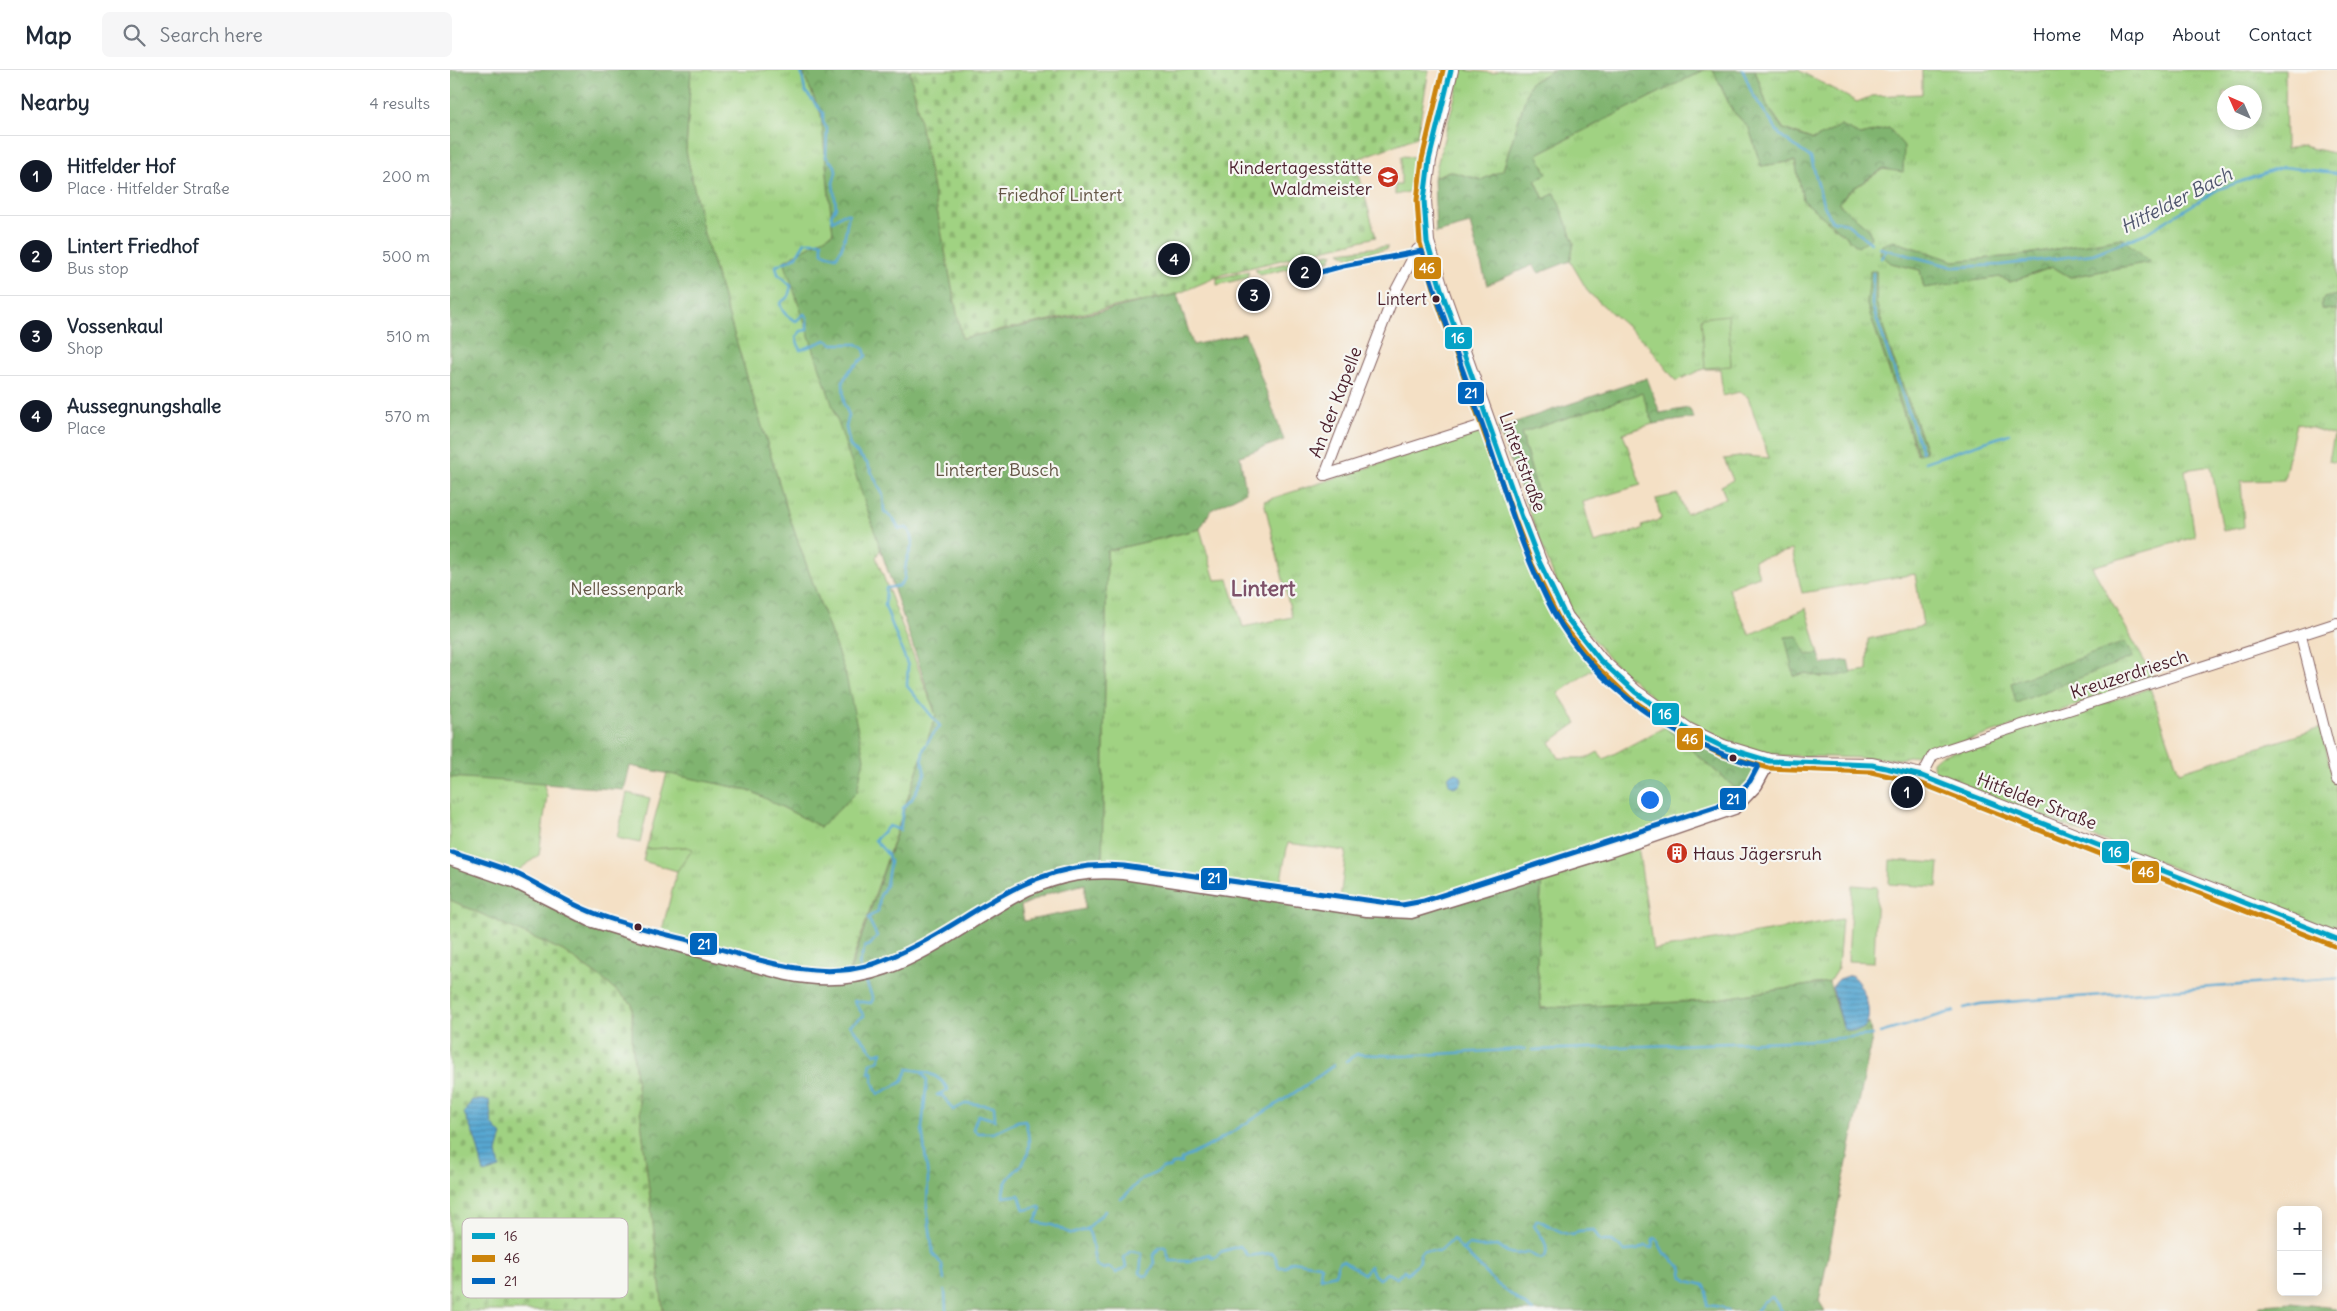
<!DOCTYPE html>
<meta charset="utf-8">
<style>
:root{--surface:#fff;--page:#f6f6f7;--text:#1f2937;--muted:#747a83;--line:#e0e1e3;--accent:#111827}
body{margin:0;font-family:Delius,sans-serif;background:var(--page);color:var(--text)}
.controls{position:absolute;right:15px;bottom:15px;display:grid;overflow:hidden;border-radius:8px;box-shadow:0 2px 12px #0003}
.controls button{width:45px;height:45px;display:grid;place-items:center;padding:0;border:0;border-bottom:1px solid var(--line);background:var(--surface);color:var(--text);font:25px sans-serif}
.compass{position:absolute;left:1767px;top:15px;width:45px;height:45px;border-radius:50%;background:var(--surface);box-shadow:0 2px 12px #0003;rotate:315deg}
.you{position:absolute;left:1199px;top:729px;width:18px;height:18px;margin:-12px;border:4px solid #fff;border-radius:50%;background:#1a73e8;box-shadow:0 0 0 8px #1a73e833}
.badge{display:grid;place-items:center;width:32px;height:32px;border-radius:50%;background:var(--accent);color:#fff;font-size:16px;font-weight:700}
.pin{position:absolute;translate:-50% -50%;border:2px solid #fff;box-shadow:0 1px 5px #0006}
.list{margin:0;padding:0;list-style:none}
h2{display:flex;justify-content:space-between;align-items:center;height:65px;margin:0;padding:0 20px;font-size:21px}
h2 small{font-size:16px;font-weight:400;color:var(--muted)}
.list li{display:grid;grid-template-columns:32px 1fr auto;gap:15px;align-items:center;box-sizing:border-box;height:80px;padding:0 20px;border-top:1px solid var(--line)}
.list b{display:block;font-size:19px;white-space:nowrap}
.list p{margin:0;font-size:16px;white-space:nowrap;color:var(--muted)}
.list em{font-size:16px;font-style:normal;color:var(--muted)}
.icon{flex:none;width:28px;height:28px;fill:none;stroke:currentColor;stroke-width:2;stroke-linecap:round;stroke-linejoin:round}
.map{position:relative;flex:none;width:1887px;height:1241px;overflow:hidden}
header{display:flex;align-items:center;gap:30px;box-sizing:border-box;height:70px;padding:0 25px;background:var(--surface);border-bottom:1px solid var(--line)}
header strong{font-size:24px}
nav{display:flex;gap:28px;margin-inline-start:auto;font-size:18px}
.search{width:350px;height:45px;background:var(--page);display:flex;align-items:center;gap:12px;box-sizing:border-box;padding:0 18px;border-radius:8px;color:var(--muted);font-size:19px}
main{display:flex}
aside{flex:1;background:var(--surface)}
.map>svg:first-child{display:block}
.grass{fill:url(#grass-tufts);stroke:#757856;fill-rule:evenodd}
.forest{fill:url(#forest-crowns);stroke:#656a4e;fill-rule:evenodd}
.cemetery{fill:url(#cemetery-stones);stroke:#757856}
.green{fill:#a0d282;stroke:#757856}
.water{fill:url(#water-rules);stroke:#50637e}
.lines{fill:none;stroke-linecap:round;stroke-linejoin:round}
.stream{stroke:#57a7d1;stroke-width:2.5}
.minor-casing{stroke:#866361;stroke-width:12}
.tertiary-casing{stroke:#866361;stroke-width:15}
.secondary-casing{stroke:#866361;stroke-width:16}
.minor{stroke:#fff;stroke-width:10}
.tertiary{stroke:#fff;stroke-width:12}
.secondary{stroke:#fff;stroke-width:14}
.bus-1-casing{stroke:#f6f6f2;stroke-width:9}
.bus-2-casing{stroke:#f6f6f2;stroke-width:9}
.bus-3-casing{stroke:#f6f6f2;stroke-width:9}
.bus-1{stroke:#04a2c6;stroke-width:5}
.bus-2{stroke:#cc840b;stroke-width:5}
.bus-3{stroke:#0065bd;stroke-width:5}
.bus-dot{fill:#4a1f2b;stroke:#f6f6f2;stroke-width:2}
.labels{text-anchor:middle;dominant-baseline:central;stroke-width:4.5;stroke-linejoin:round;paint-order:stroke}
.bus-label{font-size:17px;fill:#4a1f2b;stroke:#f6f6f2;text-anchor:end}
.poi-label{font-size:18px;fill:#4a1f2b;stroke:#f6f6f2;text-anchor:end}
.park-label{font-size:18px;fill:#645545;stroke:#f6f6f2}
.street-label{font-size:18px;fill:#4a1f2b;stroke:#f6f6f2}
.water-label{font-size:19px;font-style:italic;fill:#4f556d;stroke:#f6f6f2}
.district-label{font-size:22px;font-weight:bold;fill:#7d5169;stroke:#f6f6f2}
.key{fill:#f6f6f2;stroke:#c2b6b6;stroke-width:1}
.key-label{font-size:14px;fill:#4a1f2b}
.line-badge{stroke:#f6f6f2;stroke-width:2}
.badge-label{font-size:14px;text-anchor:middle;font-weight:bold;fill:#fff}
</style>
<header>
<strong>Map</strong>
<div class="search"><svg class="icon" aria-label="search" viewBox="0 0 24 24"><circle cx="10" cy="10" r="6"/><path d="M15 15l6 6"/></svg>Search here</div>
<nav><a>Home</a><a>Map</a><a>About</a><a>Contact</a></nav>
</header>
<main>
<aside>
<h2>Nearby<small>4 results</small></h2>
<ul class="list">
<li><span class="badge">1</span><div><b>Hitfelder Hof</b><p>Place · Hitfelder Straße</p></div><em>200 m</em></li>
<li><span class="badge">2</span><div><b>Lintert Friedhof</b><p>Bus stop</p></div><em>500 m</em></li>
<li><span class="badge">3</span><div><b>Vossenkaul</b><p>Shop</p></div><em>510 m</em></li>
<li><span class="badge">4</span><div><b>Aussegnungshalle</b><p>Place</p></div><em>570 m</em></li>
</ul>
</aside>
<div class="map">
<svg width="1887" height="1241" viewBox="0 0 1887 1241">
<defs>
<pattern id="grass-tufts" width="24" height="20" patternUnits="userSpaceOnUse" patternTransform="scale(1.25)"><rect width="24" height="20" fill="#a0d282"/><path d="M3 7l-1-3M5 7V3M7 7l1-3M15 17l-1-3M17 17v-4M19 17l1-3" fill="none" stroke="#8bb470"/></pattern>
<pattern id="forest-crowns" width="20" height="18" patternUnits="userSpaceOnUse" patternTransform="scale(1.25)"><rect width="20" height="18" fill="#80b470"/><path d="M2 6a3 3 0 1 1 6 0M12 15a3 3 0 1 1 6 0" fill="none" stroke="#6b925c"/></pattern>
<pattern id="cemetery-stones" width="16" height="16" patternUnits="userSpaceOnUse" patternTransform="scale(1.25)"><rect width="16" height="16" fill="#a0d282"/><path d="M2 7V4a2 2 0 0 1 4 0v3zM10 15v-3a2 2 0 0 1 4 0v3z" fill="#8bb470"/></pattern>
<pattern id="water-rules" width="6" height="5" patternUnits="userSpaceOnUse" patternTransform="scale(1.25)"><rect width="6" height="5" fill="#57a7d1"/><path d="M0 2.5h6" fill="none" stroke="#4a87aa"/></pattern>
</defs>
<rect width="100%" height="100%" fill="#f6f6f2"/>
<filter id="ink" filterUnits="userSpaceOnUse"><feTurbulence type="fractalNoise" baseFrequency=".02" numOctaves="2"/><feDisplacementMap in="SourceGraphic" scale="10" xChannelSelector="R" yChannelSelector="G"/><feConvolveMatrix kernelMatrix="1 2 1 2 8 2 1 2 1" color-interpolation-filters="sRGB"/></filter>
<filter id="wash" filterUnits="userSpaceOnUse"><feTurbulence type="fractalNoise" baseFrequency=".0096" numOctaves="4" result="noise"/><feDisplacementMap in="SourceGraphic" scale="20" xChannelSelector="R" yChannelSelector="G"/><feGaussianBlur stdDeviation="1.12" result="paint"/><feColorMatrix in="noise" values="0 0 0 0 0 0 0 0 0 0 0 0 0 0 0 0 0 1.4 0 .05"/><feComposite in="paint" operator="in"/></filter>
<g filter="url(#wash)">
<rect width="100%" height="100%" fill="#f4e0c5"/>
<!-- grass -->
<g class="grass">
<path d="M241 0H352L371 44 383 163 334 191 440 462 426 487 486 645 398 904 350 902 211 864 227 801 242 780 237 777 196 779 217 703 299 720 371 757 396 606 339 446 254 164 236 81Z"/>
<path d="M1012 0 1043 3 1051 0H1104L1080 13 1053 100 1031 110 999 101 984 107Z"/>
<path d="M1254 0H1263L1282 40 1299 58 1311 96 1345 91 1353 130 1408 177 1419 159 1388 134 1397 123 1433 99 1439 58 1410 65 1391 56 1364 70 1334 59 1317 35 1305 0H1348L1407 32 1422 26 1472 24V0H1835L1836 79 1852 76 1887 84V225L1874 228 1871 239 1887 240V393L1879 391 1884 365 1846 353 1834 410 1791 411 1794 457 1773 461 1761 396 1735 400 1745 467 1642 497 1705 610 1480 683 1448 689 1319 685 1286 676 1259 664 1217 640 1159 589 1113 531 1078 438 1091 435 1071 363 1193 322 1203 354 1173 363 1191 415 1133 432 1144 473 1193 459 1192 456 1211 449 1206 429 1228 424 1236 444 1276 428 1271 416 1283 410 1274 389 1296 386 1319 388 1298 327 1289 322 1273 326 1270 299H1253L1226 311 1197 274 1139 223 1120 191 1124 173 1104 124 1094 129 1085 109 1087 84ZM1774 22H1804V52H1774ZM1672 168 1699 192 1620 207 1603 197 1560 212 1550 207 1474 217 1470 200 1441 193 1443 171 1504 191 1565 186ZM1426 201V232L1438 274 1476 381 1467 384 1417 235ZM1342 480 1352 523 1465 504 1473 556 1418 569 1417 600 1371 607 1356 603 1344 606 1355 586 1369 584 1356 538 1300 565 1278 518 1309 506 1304 490Z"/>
<path d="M937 176V179L898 187 890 182Z"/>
<path d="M883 183 880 190 810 205 805 200Z"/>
<path d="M799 201 797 208 767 215V208Z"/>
<path d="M1028 362 1095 527 1123 572 1146 597 1108 623 1127 653 1100 672 1109 688H1137L1148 682 1154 689 1215 657 1291 723 1280 733 1199 763 969 837 941 838 890 830 896 781 838 773 829 820 652 797 657 481 750 459 765 510 778 509 793 557 842 547 814 431Z"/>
<path d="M1700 618 1729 702 1871 658 1887 725V862L1484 704 1483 692 1490 686Z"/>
<path d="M0 707 93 712 97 726 89 785 66 802 0 784Z"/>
<path d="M1188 776 1203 880 1392 849 1388 898 1379 912 1254 931 1091 938 1087 894 1092 804Z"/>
</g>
<!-- forest -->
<g class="forest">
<path d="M0 0H241L236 81 254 164 339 446 396 606 414 688 407 722 371 757 299 720 180 696 174 720 0 707Z"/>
<path d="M352 0H460L512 268 652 241 727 224 743 275 795 263 834 370 790 386 796 422 761 440 750 459 657 481 652 797 941 846 1092 804 1087 894 1091 938 1254 931 1379 912 1394 959H1413L1419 952 1422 968 1369 1231 1375 1241H213L182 973V934L151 908 113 881 0 830V792L58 812 127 848 349 910 373 915 396 913 486 645 334 191 383 163 371 44ZM635 814V839L574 851 571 836 600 823Z"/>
<path d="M1104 0H1254L1087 84 1097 104 1085 110 1094 129 1105 123 1124 173 1120 191 1089 203 1083 195 1037 215 1020 154 986 163 984 108 999 101 1031 110 1053 100 1080 13Z"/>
<path d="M1263 0H1305L1317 35 1333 59 1363 70 1391 56 1410 65 1439 58 1454 76 1453 102 1432 99 1397 123 1389 134 1419 159 1421 168 1408 177 1353 130 1345 91 1311 96 1299 58 1282 40Z"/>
<path d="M1672 168 1700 192 1620 207 1603 197 1560 212 1550 207 1474 218 1470 200 1441 193 1430 184 1432 175 1443 171 1504 191 1565 186Z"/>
<path d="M1420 201H1426V232L1438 274 1476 382 1468 384 1417 235Z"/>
<path d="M1887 225V240L1871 239 1874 228Z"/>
<path d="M1197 308 1210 343 1239 338 1244 348 1203 354 1192 323 1071 363 1091 435 1078 438 1048 358Z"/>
<path d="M1348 566 1356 585 1369 584 1372 594 1398 590 1401 604 1371 607 1356 603 1344 606 1335 567Z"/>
<path d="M1675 572 1683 587 1566 633 1561 613Z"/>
<path d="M1217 655 1276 684 1304 694C1306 708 1300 714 1291 723L1215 657Z"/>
<path d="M1842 1233 1887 1238V1241H1804L1810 1235Z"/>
</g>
<!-- cemetery -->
<g class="cemetery">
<path d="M460 0H979L967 67 905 90 926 167 774 204 727 224 512 268Z"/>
<path d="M0 830 113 881 151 908 182 934V973L213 1241H0Z"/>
</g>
<!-- green -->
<g class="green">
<path d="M951 86 967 87 962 121 945 125V115H951Z"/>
<path d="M1278 245 1281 296 1255 298 1251 248Z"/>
<path d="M177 723 200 728 190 773 167 768Z"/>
<path d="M237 777 243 779 227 801 193 791 196 779Z"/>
<path d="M1440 790 1489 793 1487 817 1439 814Z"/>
<path d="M1402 815 1427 817 1424 892 1398 891Z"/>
</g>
<!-- water -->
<g class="water">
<circle cx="1005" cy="710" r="7"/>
<path d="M1401 905C1419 918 1432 972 1394 959L1382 917 1389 909Z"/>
<path d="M22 1030H39L42 1054 52 1065 47 1082 50 1098 34 1103 26 1071 14 1043Z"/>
</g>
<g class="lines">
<!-- stream -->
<g class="stream">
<path d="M351 0 355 21 373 43V52L377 59 376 87 385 96 386 102 383 113 386 137 381 145 383 151 393 144H399C395 159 396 175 386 187L372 183V172H355L346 187 326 196 328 204 341 216 338 227 330 233C332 243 338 247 346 251L354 244 357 247V260L351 261 346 267 350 280 376 270 383 274H407L414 279 416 286 400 300 393 311 394 334 399 345 396 357 400 376 417 393 433 425 434 441 444 450 449 459 457 458C469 475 459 477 456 493 455 499 455 505 454 510L449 516 436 518 435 536 458 596 457 616 490 656C475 674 468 680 475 704L462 729 453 738 450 760 439 756 425 770 438 785 440 792 436 815 430 826 428 841 418 848 427 866 420 875 415 877 409 894 412 901"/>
<path d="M1293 0 1302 23 1330 65 1361 88 1373 133 1381 150 1385 152"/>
<path d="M1387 151 1396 153 1421 173"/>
<path d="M1430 178 1503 197 1551 195 1643 184 1696 163 1769 119 1833 97 1887 103"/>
<path d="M1431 188 1436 181"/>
<path d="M1423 203 1422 235 1472 382"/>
<path d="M1475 392 1559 364"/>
<path d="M415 909 423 929 421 933 404 931 414 946 400 955 425 984 432 982 428 991 421 993 419 1004 423 1002V1012L428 1024 452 1012 458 999C474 1001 490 1004 498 1020L487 1025 493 1026 503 1040 517 1033 544 1036 545 1050 528 1045 523 1059 527 1063H543L568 1051 575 1050C591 1106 553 1092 553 1127L569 1125 574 1140 590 1137 591 1139 585 1152 602 1155 622 1164 637 1159C644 1167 642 1184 646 1195L654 1199 659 1197 666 1203 676 1197 674 1188 680 1181 692 1183 690 1203 694 1206 698 1205 704 1194 703 1186 710 1177H715L720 1191H740L759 1184 762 1188 766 1187 770 1182 790 1176 798 1186 821 1183 825 1186 829 1197H835L842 1191 869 1195 871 1197 870 1208 885 1204 889 1192 893 1191 914 1204 920 1196 924 1205 929 1209 937 1203 947 1208 954 1200 958 1204 970 1191V1184L973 1180 990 1181 1003 1169 1012 1180 1018 1175 1031 1177 1048 1176C1056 1183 1066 1186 1077 1182L1090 1189 1095 1187C1100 1176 1091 1165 1084 1156L1087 1150C1099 1154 1111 1165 1123 1165L1128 1161 1144 1160 1150 1171H1162L1175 1181 1187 1180 1195 1176 1202 1178 1203 1169 1206 1168 1214 1183 1231 1197 1233 1207 1238 1211 1254 1215 1257 1221V1235L1271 1237 1278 1241"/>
<path d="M1514 938 1530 934 1887 908"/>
<path d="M1430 963 1504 941"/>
<path d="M1083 980 1367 970 1423 965"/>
<path d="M896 991 907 984 952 986 1075 979"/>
<path d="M471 1001 477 1010 472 1058 478 1108 477 1138 483 1183 492 1195 494 1210"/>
<path d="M671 1129C679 1123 685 1114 691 1110 698 1105 706 1105 712 1098H720L723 1094 732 1093 731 1090C742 1083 753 1080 764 1073 805 1048 845 1024 884 995"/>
<path d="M637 1159 655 1141"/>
<path d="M1013 1180 1047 1214 1083 1241"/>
<path d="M495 1220 496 1241"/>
<path d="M1307 1241 1313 1232 1322 1227 1332 1241"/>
<path d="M1826 1241H1832"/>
</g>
</g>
</g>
<g filter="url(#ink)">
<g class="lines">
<!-- minor casing -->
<g class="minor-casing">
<g id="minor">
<path d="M875 405 945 222 967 180 977 172"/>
<path d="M875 405 1039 353"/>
<path d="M1851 566 1887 710"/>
<path d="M1472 706 1483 685 1498 679 1887 553"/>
</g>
</g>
<!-- tertiary casing -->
<g class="tertiary-casing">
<path id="tertiary" d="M0 789 63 811 140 850 186 864 337 904C439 926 495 861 578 819 612 805 637 800 673 803L917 840 961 842 1162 780 1284 738 1306 715 1319 691"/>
</g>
<!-- secondary casing -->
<g class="secondary-casing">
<path id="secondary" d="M1001 0 979 90 974 130 977 172 992 222 1072 447 1089 491 1116 547 1150 590 1185 622 1238 660 1273 677 1319 691 1355 694 1422 695 1472 706 1887 869"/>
</g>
<!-- minor -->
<use href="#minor" class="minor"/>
<!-- tertiary -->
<use href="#tertiary" class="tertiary"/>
<!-- secondary -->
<use href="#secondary" class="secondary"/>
<!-- bus-1 casing -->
<g class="bus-1-casing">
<path id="bus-1" d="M1001 0 979 90 974 130 977 172 992 222 1072 447 1089 491 1116 547 1150 590 1185 622 1238 660 1273 677 1319 691 1422 695 1472 706 1887 869"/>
</g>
<!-- bus-2 casing -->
<g class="bus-2-casing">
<path id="bus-2" d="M993 0 972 89 967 130 970 173 985 225 1065 450 1082 494 1110 551 1145 595 1180 628 1234 666 1270 684 1318 698 1421 702 1470 713 1884 876"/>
</g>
<!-- bus-3 casing -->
<g class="bus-3-casing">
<path id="bus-3" d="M2 782C24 789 46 795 67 804 93 816 117 833 144 843 177 856 212 863 246 872 301 887 365 913 423 894 513 864 570 786 674 796L952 835 974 831 1280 732 1300 711 1308 696C1227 673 1146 618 1104 543 1074 489 1054 418 1034 359 1013 300 990 241 972 181L893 196 856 206"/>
</g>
<!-- bus-1 -->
<use href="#bus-1" class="bus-1"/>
<!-- bus-2 -->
<use href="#bus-2" class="bus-2"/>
<!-- bus-3 -->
<use href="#bus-3" class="bus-3"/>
</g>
</g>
<!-- icons -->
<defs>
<g id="school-disc" transform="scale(1.125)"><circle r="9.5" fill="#c8321e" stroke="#f6f6f2"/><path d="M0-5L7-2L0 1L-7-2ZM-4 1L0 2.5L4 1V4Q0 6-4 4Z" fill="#fff"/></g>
<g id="building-disc" transform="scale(1.125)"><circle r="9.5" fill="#c8321e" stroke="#f6f6f2"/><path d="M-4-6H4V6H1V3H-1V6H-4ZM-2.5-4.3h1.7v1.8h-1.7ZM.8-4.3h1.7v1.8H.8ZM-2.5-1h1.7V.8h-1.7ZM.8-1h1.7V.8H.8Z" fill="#fff"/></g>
</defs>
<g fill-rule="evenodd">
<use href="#school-disc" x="938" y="107"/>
<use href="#building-disc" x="1227" y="783"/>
</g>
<!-- markers -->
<g class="bus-dot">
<circle cx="986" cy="229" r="4.5"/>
<circle cx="1283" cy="688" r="4.5"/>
<circle cx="188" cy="857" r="4.5"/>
</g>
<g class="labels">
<!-- bus labels -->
<g class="bus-label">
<text x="977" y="229">Lintert</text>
</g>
<!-- poi labels -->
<g class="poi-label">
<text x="922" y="97">Kindertagesstätte<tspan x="922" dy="21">Waldmeister</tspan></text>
<text x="1243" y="783" text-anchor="start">Haus Jägersruh</text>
</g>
<!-- park labels -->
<g class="park-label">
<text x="610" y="124">Friedhof Lintert</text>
<text x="547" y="399">Linterter Busch</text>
<text x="177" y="518">Nellessenpark</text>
</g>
<!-- street labels -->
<g class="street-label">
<text transform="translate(885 332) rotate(-69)">An der Kapelle</text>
<text transform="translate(1073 392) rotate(70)">Lintertstraße</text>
<text transform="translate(1679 604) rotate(-18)">Kreuzerdriesch</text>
<text transform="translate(1587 731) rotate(21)">Hitfelder Straße</text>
</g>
<!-- water labels -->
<g class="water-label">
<text transform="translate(1726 130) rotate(-27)">Hitfelder Bach</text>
</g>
<!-- district labels -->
<g class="district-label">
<text x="813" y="518">Lintert</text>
</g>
</g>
<!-- legend -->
<rect x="12" y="1148" width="166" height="80" rx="8" class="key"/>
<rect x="22" y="1163" width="23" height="6" fill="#04a2c6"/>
<rect x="22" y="1185" width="23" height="7" fill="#cc840b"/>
<rect x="22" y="1208" width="23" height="6" fill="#0065bd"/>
<g class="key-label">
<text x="54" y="1171">16</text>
<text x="54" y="1193">46</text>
<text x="54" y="1216">21</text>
</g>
<g class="line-badge">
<rect x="963" y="186" width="29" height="24" rx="5" fill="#cc840b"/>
<rect x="994" y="256" width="29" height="24" rx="5" fill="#04a2c6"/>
<rect x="1007" y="311" width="28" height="24" rx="5" fill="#0065bd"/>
<rect x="1201" y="632" width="29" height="24" rx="5" fill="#04a2c6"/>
<rect x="1226" y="657" width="28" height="24" rx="5" fill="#cc840b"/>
<rect x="1269" y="717" width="28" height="24" rx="5" fill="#0065bd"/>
<rect x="1651" y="770" width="29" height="24" rx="5" fill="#04a2c6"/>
<rect x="1681" y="790" width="29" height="24" rx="5" fill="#cc840b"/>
<rect x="750" y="797" width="28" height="24" rx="5" fill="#0065bd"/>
<rect x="239" y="862" width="29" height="24" rx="5" fill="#0065bd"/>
</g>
<g class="badge-label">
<text x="977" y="203">46</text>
<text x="1008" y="273">16</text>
<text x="1021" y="328">21</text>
<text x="1215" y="649">16</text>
<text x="1240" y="674">46</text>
<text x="1283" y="734">21</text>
<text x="1665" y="787">16</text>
<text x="1696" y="807">46</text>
<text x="764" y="813">21</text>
<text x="254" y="879">21</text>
</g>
</svg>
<div class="controls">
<button>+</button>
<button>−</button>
</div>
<svg class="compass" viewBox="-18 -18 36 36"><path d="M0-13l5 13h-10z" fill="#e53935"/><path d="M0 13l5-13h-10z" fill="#747a83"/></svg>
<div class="you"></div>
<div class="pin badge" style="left:1457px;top:722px">1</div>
<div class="pin badge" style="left:855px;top:202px">2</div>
<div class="pin badge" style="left:804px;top:225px">3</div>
<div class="pin badge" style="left:724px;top:189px">4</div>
</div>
</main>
